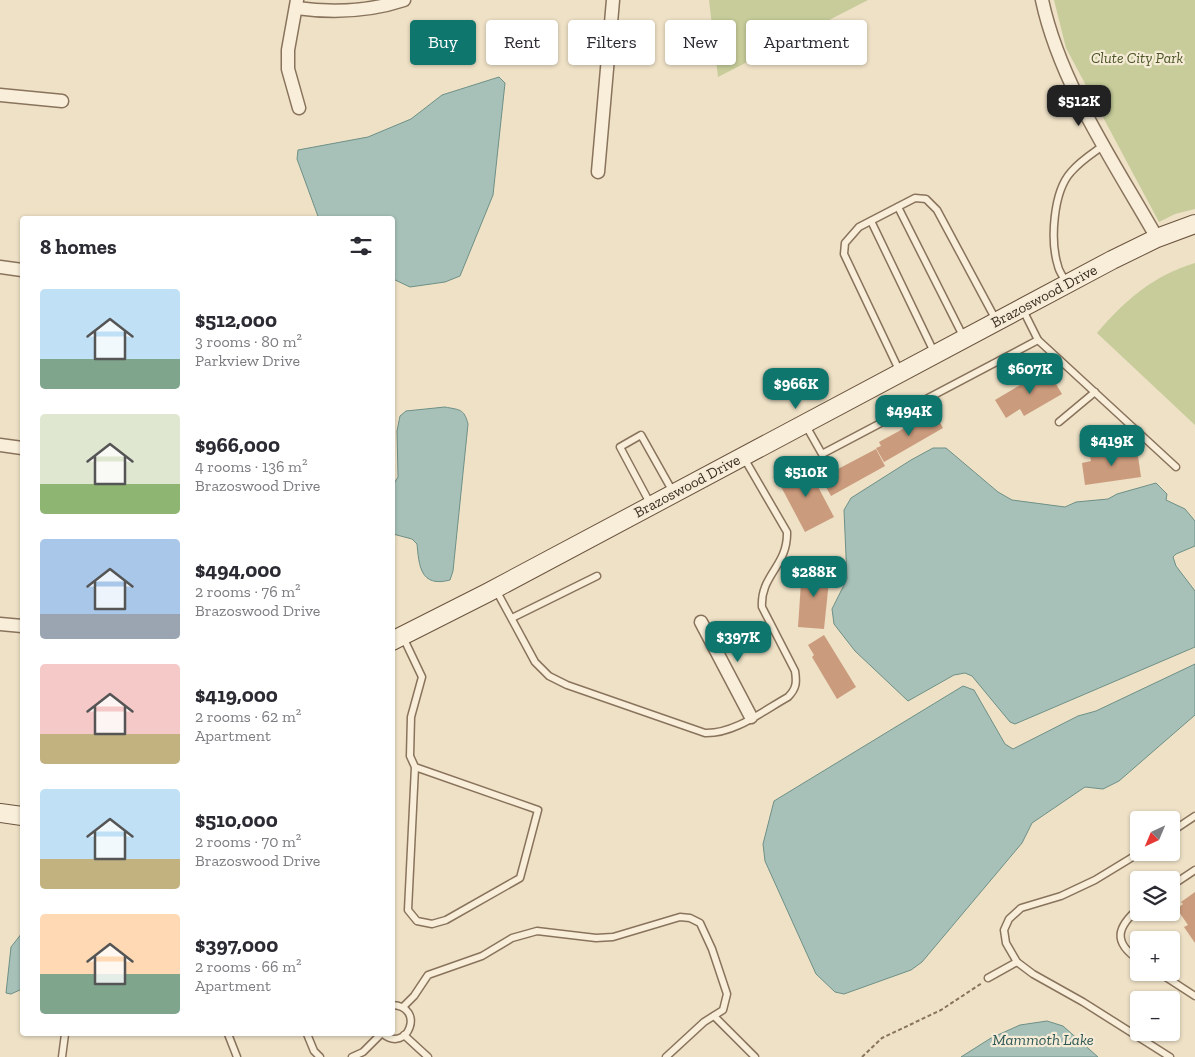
<!DOCTYPE html>
<html lang="en">
<head>
<meta charset="utf-8">
<style>
  body { margin:0; font-family:"Zilla Slab",serif; background:#f7f7f7; color:#2b2b33; height:100vh; display:flex; flex-direction:column; font-size:19px; white-space:nowrap }
  * { box-sizing:border-box; margin:0 }
  p { font-size:16px; color:#7c7c81 }
  .icon { flex:none; width:28px; height:28px; fill:none; stroke:currentColor; stroke-width:2; stroke-linecap:round; stroke-linejoin:round }
  .map { position:relative; flex:1; overflow:hidden }
  .side { position:absolute; left:20px; top:216px; width:375px; height:820px; display:flex; flex-direction:column; background:#fff; border-radius:5px; box-shadow:0 1px 4px #0004 }
  .side>* { flex:none }
  .top-card { position:absolute; left:410px; top:20px; width:475px; height:45px; display:flex; gap:10px }
  .needle { width:32px; rotate:224deg }
  .tools { position:absolute; left:1130px; top:811px; display:grid; gap:10px }
  .tools a { display:grid; place-items:center; width:50px; height:50px; border-radius:5px; background:#fff; box-shadow:0 1px 4px #0004; font-size:25px }
  .price { position:absolute; translate:-50% -42px; padding:0 11px; border-radius:10px; background:#0f766e; color:#fff; font-size:16px; line-height:32px; filter:drop-shadow(0 1px 2px #0008) }
  .price::after { content:''; position:absolute; left:50%; top:30px; width:15px; height:11px; margin-left:-8px; background:inherit; clip-path:polygon(0 0,100% 0,50% 100%) }
  .price.current { background:#222; color:#fff }
  ul { padding:0; list-style:none }
  li { display:flex; align-items:center; gap:15px; height:125px; padding:0 20px }
  li span { display:grid; place-items:center; flex:none; width:140px; height:100px; border-radius:5px; color:#555 }
  li>.icon { margin-inline-start:auto }
  span .icon { width:60px; height:60px; fill:#fffc; stroke-width:1 }
  li b { font-size:21px }
  h2 { display:flex; justify-content:space-between; align-items:center; height:60px; padding:0 20px; font-size:21px }
  .chip { padding:0 18px; border-radius:5px; background:#fff; box-shadow:0 1px 4px #0004; font-size:18px; line-height:45px }
  .chip.current { background:#0f766e; color:#fff }
  .map>svg:first-child { display:block }
  .green { fill:#c7cc9a }
  .water { fill:#a7c1b9; stroke:#6e9086 }
  .building { fill:#cb9b7d }
  .lines { fill:none; stroke-linecap:round; stroke-linejoin:round }
  .lane-casing { stroke:#89735c; stroke-width:9 }
  .street-casing { stroke:#89735c; stroke-width:15 }
  .secondary-casing { stroke:#6b543f; stroke-width:20 }
  .path { stroke:#89735c; stroke-width:2; stroke-dasharray:4 2.5; stroke-linecap:butt }
  .lane { stroke:#f8eed9; stroke-width:6 }
  .street { stroke:#f8eed9; stroke-width:12 }
  .secondary { stroke:#f8eed9; stroke-width:18 }
  .labels { text-anchor:middle; dominant-baseline:central; stroke-width:4.5; stroke-linejoin:round; paint-order:stroke }
  .park-label { font-size:15px; font-style:italic; fill:#4b5526; stroke:#f5ebd6 }
  .street-label { font-size:15px; fill:#392b1f; stroke:#f5ebd6 }
  .water-label { font-size:16px; font-style:italic; fill:#2f5955; stroke:#f5ebd6 }
</style>
</head>
<body>
<div class="map">
<svg width="1195" height="1057" viewBox="0 0 1195 1057">
  <rect width="100%" height="100%" fill="#eee1c6"/>
  <g class="green">
    <path d="M709 0H868L718 77Z"/>
    <path d="M1054 0H1195V209L1175 214 1159 222 1066 48Z"/>
    <path d="M1195 263V425L1097 333C1124 301 1154 275 1195 263Z"/>
  </g>
  <g class="water">
    <path d="M499 77 505 83 493 195 460 276 445 282 410 287 393 279 392 219H319L297 159 298 150 368 137 411 119 442 95Z"/>
    <path d="M445 407C459 410 464 408 468 424L453 571 450 580C420 588 419 565 417 544L412 539 393 534V517L394 515 393 485 398 477 397 431 400 416 406 411Z"/>
    <path d="M933 448H946L998 492 1012 500 1065 507 1076 502 1108 499 1117 494 1156 483 1167 494 1166 500 1185 509 1195 521V546L1176 554 1173 557 1176 566 1195 591V647L1015 724 1010 722 972 676 965 673 954 675 908 701 855 651 834 624 832 609 847 579 844 510 851 498 911 460Z"/>
    <path d="M1195 664V715L1119 781 1103 789 1085 787 1032 823 1022 843 922 962 911 970 844 994 835 992 816 974 765 861 763 844 774 801 963 686 974 690 1005 744 1013 749 1078 716 1096 711Z"/>
    <path d="M22 933V989L11 994 6 993 11 947Z"/>
    <path d="M1047 1021 1063 1026 1098 1057H961L991 1038 1020 1025Z"/>
  </g>
  <g class="building">
    <path d="M1047 369 1062 394 1024 416 1020 409 1006 418 995 400Z"/>
    <path d="M934 412 943 428 884 462 876 448 881 446 879 442Z"/>
    <path d="M876 449 885 466 831 496 821 478 828 473 826 469 835 464 838 469Z"/>
    <path d="M1137 449 1141 477 1085 485 1082 463 1091 461 1090 456Z"/>
    <path d="M806 464 834 517 805 532 777 479Z"/>
    <path d="M802 568 830 571 824 629 798 627Z"/>
    <path d="M824 635 856 687 837 699 812 657 814 655 808 645Z"/>
    <path d="M1195 892V943L1184 927 1188 925 1177 909 1183 904 1181 902Z"/>
  </g>
  <g class="lines">
    <defs>
      <g id="lane">
        <path d="M898 207 964 338"/>
        <path d="M871 221 934 352"/>
        <path d="M1066 283C1064 277 1059 272 1058 266 1050 241 1053 192 1071 172 1080 161 1093 153 1104 145"/>
        <path d="M1023 310 1038 340 1176 467"/>
        <path d="M900 372 844 254 845 243 859 227 915 198 926 199 937 210 996 320"/>
        <path d="M1059 422 1095 392"/>
        <path d="M805 424 822 454 1038 340"/>
        <path d="M651 505 620 447 641 435 673 492"/>
        <path d="M496 590 535 662 549 676 567 685 705 733C734 734 763 711 788 697 796 689 797 683 795 671L762 607C760 575 788 566 787 532L744 458"/>
        <path d="M512 618 597 576"/>
        <path d="M403 637 422 677 411 717 410 756 415 767 538 810 520 878 446 920 432 924 417 921 408 910 415 767"/>
        <path d="M1171 832 1195 816"/>
        <path d="M1171 886 1195 870"/>
        <path d="M1139 908C1117 927 1112 942 1139 960"/>
        <path d="M1017 962 1006 943 1004 930 1009 919 1021 908 1061 896 1095 880 1141 852"/>
        <path d="M1158 972 1195 996"/>
        <path d="M988 978 1017 962 1033 974 1083 1002 1170 1057"/>
        <path d="M403 1007 414 996 428 975 482 956 512 938 537 931 596 938 613 937 680 917 690 918 700 923 712 949 727 994 723 1010 704 1022 666 1057"/>
        <path d="M714 1016 755 1057"/>
        <path d="M228 1034 237 1057"/>
        <path d="M307 1034 314 1051 320 1057"/>
        <path d="M383 1034C408 1054 426 1006 392 1005"/>
        <path d="M404 1035 428 1057"/>
        <path d="M62 1057 65 1034"/>
        <path d="M352 1057 363 1052 381 1034"/>
      </g>
      <g id="street">
        <path d="M297 0 288 50V69L299 108"/>
        <path d="M1042 0C1060 84 1115 164 1157 238"/>
        <path d="M296 8C333 13 368 12 404 0"/>
        <path d="M0 95 62 101"/>
        <path d="M598 172 613 0"/>
        <path d="M0 267 22 270"/>
        <path d="M0 445 22 448"/>
        <path d="M701 622 751 717"/>
        <path d="M0 624 22 626"/>
      </g>
      <g id="secondary">
        <path d="M392 641 487 593 1112 260 1157 238 1195 224"/>
        <path d="M0 813 22 816"/>
      </g>
    </defs>
    <use href="#lane" class="lane-casing"/>
    <use href="#street" class="street-casing"/>
    <use href="#secondary" class="secondary-casing"/>
    <path class="path" d="M862 1057 882 1038 941 1010 982 983"/>
    <use href="#lane" class="lane"/>
    <use href="#street" class="street"/>
    <use href="#secondary" class="secondary"/>
  </g>
  <g class="labels">
    <g class="park-label">
      <text x="1137" y="58">Clute City Park</text>
    </g>
    <g class="street-label">
      <text transform="translate(1044 296) rotate(-28)">Brazoswood Drive</text>
      <text transform="translate(687 486) rotate(-28)">Brazoswood Drive</text>
    </g>
    <g class="water-label">
      <text x="1043" y="1039">Mammoth Lake</text>
    </g>
  </g>
</svg>
<div class="tools">
<a><svg class="needle" viewBox="-14 -14 28 28"><path d="M0-13l5 13h-10z" fill="#e53935"/><path d="M0 13l5-13h-10z" fill="#7c7c81"/></svg></a>
<a><svg class="icon" aria-label="layers" viewBox="0 0 24 24"><path d="M12 4l9 5-9 5-9-5zM3 14l9 5 9-5"/></svg></a>
<a>+</a>
<a>−</a>
</div>
<b class="price current" style="left:1079px;top:127px">$512K</b>
<b class="price" style="left:1030px;top:395px">$607K</b>
<b class="price" style="left:796px;top:410px">$966K</b>
<b class="price" style="left:909px;top:437px">$494K</b>
<b class="price" style="left:1112px;top:467px">$419K</b>
<b class="price" style="left:806px;top:498px">$510K</b>
<b class="price" style="left:814px;top:598px">$288K</b>
<b class="price" style="left:738px;top:663px">$397K</b>
<div class="top-card">
<a class="chip current">Buy</a>
<a class="chip">Rent</a>
<a class="chip">Filters</a>
<a class="chip">New</a>
<a class="chip">Apartment</a>
</div>
<section class="side">
<h2>8 homes<svg class="icon" aria-label="filters" viewBox="0 0 24 24"><path d="M4 7h16M4 17h16"/><circle cx="9" cy="7" r="2"/><circle cx="15" cy="17" r="2"/></svg></h2>
<ul>
<li><span style="background:linear-gradient(#bfe0f5 70%,#7fa58c 0)"><svg class="icon" aria-label="home" viewBox="0 0 24 24"><path d="M3 11l9-7 9 7M6 9v11h12V9"/></svg></span><div><b>$512,000</b><p>3 rooms · 80 m²</p><p>Parkview Drive</p></div></li>
<li><span style="background:linear-gradient(#dfe7d0 70%,#8fb573 0)"><svg class="icon" aria-label="home" viewBox="0 0 24 24"><path d="M3 11l9-7 9 7M6 9v11h12V9"/></svg></span><div><b>$966,000</b><p>4 rooms · 136 m²</p><p>Brazoswood Drive</p></div></li>
<li><span style="background:linear-gradient(#a9c7e8 75%,#9aa5b1 0)"><svg class="icon" aria-label="home" viewBox="0 0 24 24"><path d="M3 11l9-7 9 7M6 9v11h12V9"/></svg></span><div><b>$494,000</b><p>2 rooms · 76 m²</p><p>Brazoswood Drive</p></div></li>
<li><span style="background:linear-gradient(#f6c9c9 70%,#c2b280 0)"><svg class="icon" aria-label="home" viewBox="0 0 24 24"><path d="M3 11l9-7 9 7M6 9v11h12V9"/></svg></span><div><b>$419,000</b><p>2 rooms · 62 m²</p><p>Apartment</p></div></li>
<li><span style="background:linear-gradient(#bfe0f5 70%,#c2b280 0)"><svg class="icon" aria-label="home" viewBox="0 0 24 24"><path d="M3 11l9-7 9 7M6 9v11h12V9"/></svg></span><div><b>$510,000</b><p>2 rooms · 70 m²</p><p>Brazoswood Drive</p></div></li>
<li><span style="background:linear-gradient(#ffd9b3 60%,#7fa58c 0)"><svg class="icon" aria-label="home" viewBox="0 0 24 24"><path d="M3 11l9-7 9 7M6 9v11h12V9"/></svg></span><div><b>$397,000</b><p>2 rooms · 66 m²</p><p>Apartment</p></div></li>
</ul>
</section>
</div>
</body>
</html>
